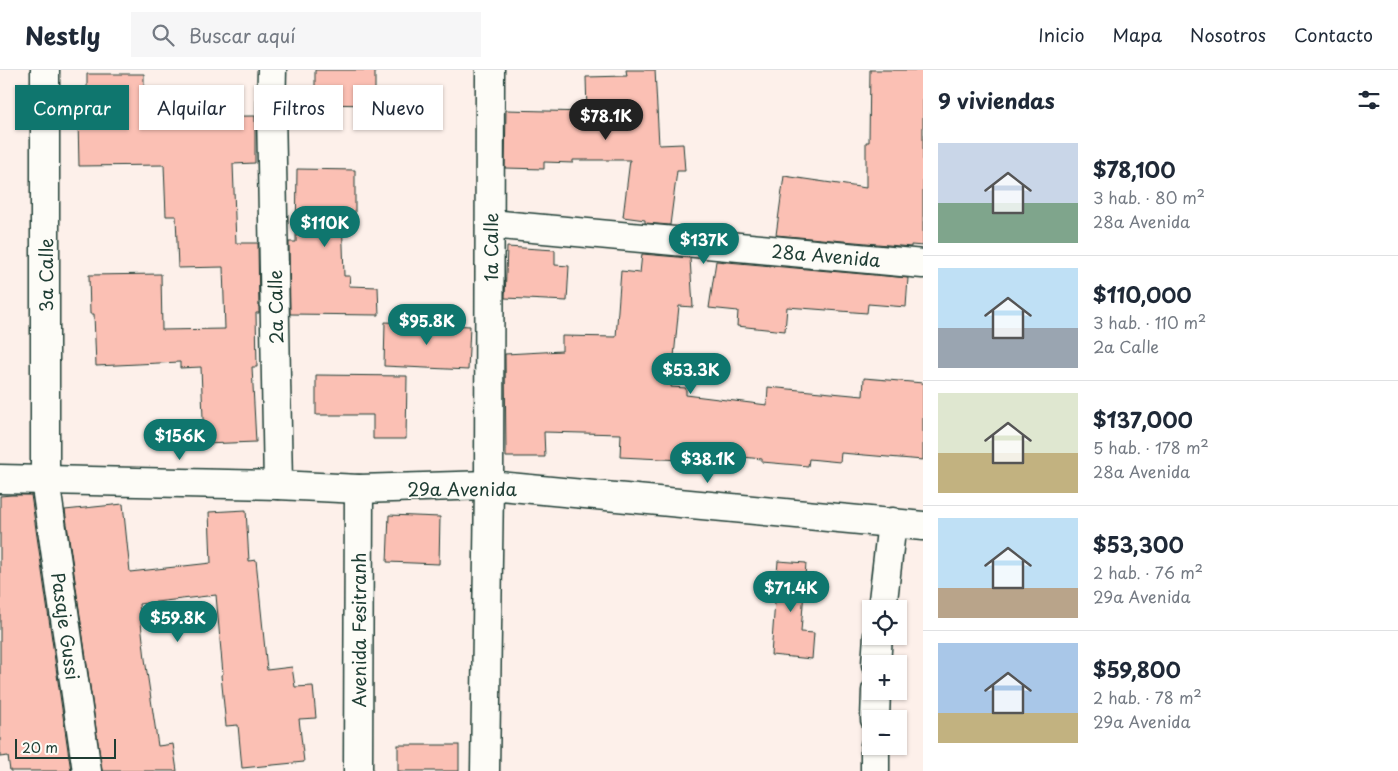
<!DOCTYPE html>
<html lang="es">
<head>
<meta charset="utf-8">
<style>
  body { margin:0; font-family:"Playpen Sans",sans-serif; background:#f6f6f7; color:#1f2937; height:100vh; display:flex; flex-direction:column; font-size:19px; white-space:nowrap }
  * { box-sizing:border-box; margin:0 }
  p { font-size:16px; color:#747a83 }
  .icon { flex:none; width:28px; height:28px; fill:none; stroke:currentColor; stroke-width:2; stroke-linecap:round; stroke-linejoin:round }
  .map { position:relative; flex:1; overflow:hidden }
  .sheet { display:flex; flex-direction:column; background:#fff; width:475px }
  .sheet>* { flex:none }
  .guide { position:absolute; left:15px; top:15px; width:475px; height:45px; display:flex; gap:10px }
  .tools { position:absolute; left:862px; top:530px; display:grid; gap:10px }
  .tools a { display:grid; place-items:center; width:45px; height:45px; border-radius:0px; background:#fff; box-shadow:0 1px 4px #0004; font-size:25px }
  .scale { position:absolute; left:15px; bottom:12px; width:101px; box-sizing:border-box; padding-left:5px; border:2px solid #1f3d34; border-top:0; font-size:14px; line-height:18px; white-space:nowrap; color:#1f3d34; -webkit-text-stroke:4px #fdfcf7; paint-order:stroke }
  .price { position:absolute; translate:-50% -42px; padding:0 11px; border-radius:18px; background:#0f766e; color:#fff; font-size:16px; line-height:32px; filter:drop-shadow(0 1px 2px #0008) }
  .price::after { content:''; position:absolute; left:50%; top:30px; width:15px; height:11px; margin-left:-8px; background:inherit; clip-path:polygon(0 0,100% 0,50% 100%) }
  .price.active { background:#222; color:#fff }
  ul { padding:0; list-style:none }
  li { display:flex; align-items:center; gap:15px; height:125px; padding:0 15px }
  li+li { border-top:1px solid #e0e1e3 }
  li span { display:grid; place-items:center; flex:none; width:140px; height:100px; border-radius:0px; color:#555 }
  li>.icon { margin-inline-start:auto }
  span .icon { width:60px; height:60px; fill:#fffc; stroke-width:1 }
  li b { font-size:21px }
  h2 { display:flex; justify-content:space-between; align-items:center; height:60px; padding:0 15px; font-size:21px }
  .tag { padding:0 18px; border-radius:0px; background:#fff; box-shadow:0 1px 4px #0004; font-size:18px; line-height:45px }
  .tag.active { background:#0f766e; color:#fff }
  header { display:flex; align-items:center; gap:30px; box-sizing:border-box; height:70px; padding:0 25px; background:#fff; border-bottom:1px solid #e0e1e3 }
  header strong { font-size:24px }
  nav { display:flex; gap:28px; margin-inline-start:auto; font-size:18px }
  .search { width:350px; height:45px; background:#f6f6f7; display:flex; align-items:center; gap:12px; box-sizing:border-box; padding:0 18px; border-radius:0px; color:#747a83; font-size:19px }
  main { display:flex; flex:1; min-height:0 }
  .map>svg:first-child { display:block }
  .building { fill:#fbc0b4; stroke:#1f3d34 }
  .lines { fill:none; stroke-linecap:round; stroke-linejoin:round }
  .minor-casing { stroke:#1f3d34; stroke-width:31 }
  .minor { stroke:#fdfcf7; stroke-width:28 }
  .labels { text-anchor:middle; dominant-baseline:central; stroke-width:4; stroke-linejoin:round; paint-order:stroke }
  .street-label { font-size:18px; fill:#1f3d34; stroke:#fdfcf7 }
</style>
</head>
<body>
<header>
<strong>Nestly</strong>
<div class="search"><svg class="icon" aria-label="search" viewBox="0 0 24 24"><circle cx="10" cy="10" r="6"/><path d="M15 15l6 6"/></svg>Buscar aquí</div>
<nav><a>Inicio</a><a>Mapa</a><a>Nosotros</a><a>Contacto</a></nav>
</header>
<main>
<div class="map">
<svg width="923" height="701" viewBox="0 0 923 701">
  <rect width="100%" height="100%" fill="#fdf0ea"/>
  <filter id="ink" filterUnits="userSpaceOnUse"><feTurbulence type="fractalNoise" baseFrequency=".02" numOctaves="2"/><feDisplacementMap in="SourceGraphic" scale="10" xChannelSelector="R" yChannelSelector="G"/><feConvolveMatrix kernelMatrix="1 2 1 2 8 2 1 2 1" color-interpolation-filters="sRGB"/></filter>
  <g filter="url(#ink)">
    <g class="building">
      <path d="M315 0H375V35L315 34Z"/>
      <path d="M626 0H655L659 75 683 74 685 101H677L670 155 645 153V150L623 147 630 90H573V93L544 92V99L505 98 506 40 587 42 586 7 627 6Z"/>
      <path d="M870 0H923V176L911 175V177L776 165 784 106 866 118V72H869Z"/>
      <path d="M87 4H144V47L255 46V93L233 94 236 173H258L259 243H256L257 297H252L256 372 204 374 201 297 180 298V292L96 296 94 244H90L89 205 161 204 162 260 225 259 223 197 178 198 176 146H166L164 95 79 96 78 50 87 49Z"/>
      <path d="M297 99 355 100V144H342L344 206H350L349 216 378 217 379 245 290 244 289 172H296Z"/>
      <path d="M507 177 555 180V195L569 196 567 231 505 228Z"/>
      <path d="M642 184 690 188 693 237 679 236 671 317 686 318V325L767 335 768 317 863 326 864 308 923 313V390L841 383 840 392 809 389 808 396 762 392V389L684 381 683 390 620 387 621 364 544 362 545 387H506L505 284 562 281V266L616 267 621 201 640 203Z"/>
      <path d="M716 191 908 208 906 237 868 234 867 243 787 237 785 261 737 256 738 241 709 238Z"/>
      <path d="M385 252 470 256 468 300 384 296Z"/>
      <path d="M316 305 407 306 406 369H373V345H316Z"/>
      <path d="M12 425H31L71 701H10L8 686 0 687V426Z"/>
      <path d="M123 434 130 502 211 493 209 442 246 440 249 491 256 490 267 600 292 597 295 617 313 616 316 648 299 649 304 692 242 698 238 655 226 656 221 605 223 604 216 525 139 534 145 589 158 676 173 674 177 701H102L65 440Z"/>
      <path d="M389 445 440 447 439 494 387 492Z"/>
      <path d="M778 491 806 493 801 562 814 563 812 589 771 585Z"/>
      <rect x="398" y="675" width="61" height="26"/>
    </g>
    <g class="lines">
      <defs>
        <g id="minor">
          <path d="M45 0V410L87 701"/>
          <path d="M272 0 271 39 278 415"/>
          <path d="M490 154 923 194"/>
          <path d="M0 409 278 415 359 419 489 415 923 456"/>
          <path d="M882 539 892 452"/>
          <path d="M876 594 878 566"/>
          <path d="M875 649 876 621"/>
          <path d="M358 701 359 419"/>
          <path d="M485 701 489 415 490 0"/>
          <path d="M875 701V676"/>
        </g>
      </defs>
      <use href="#minor" class="minor-casing"/>
      <use href="#minor" class="minor"/>
    </g>
  </g>
  <g class="labels">
    <g class="street-label">
      <text transform="translate(490 177) rotate(-90)">1a Calle</text>
      <text transform="translate(826 185) rotate(5)">28a Avenida</text>
      <text transform="translate(45 205) rotate(-90)">3a Calle</text>
      <text transform="translate(275 237) rotate(-91)">2a Calle</text>
      <text x="462" y="418">29a Avenida</text>
      <text transform="translate(66 556) rotate(82)">Pasaje Gussi</text>
      <text transform="translate(358 560) rotate(-90)">Avenida Fesitranh</text>
    </g>
  </g>
</svg>
<div class="tools">
<a><svg class="icon" aria-label="locate" viewBox="0 0 24 24"><circle cx="12" cy="12" r="6"/><path d="M12 2v4M12 18v4M2 12h4M18 12h4"/></svg></a>
<a>+</a>
<a>−</a>
</div>
<div class="scale">20 m</div>
<b class="price active" style="left:606px;top:71px">$78.1K</b>
<b class="price" style="left:325px;top:178px">$110K</b>
<b class="price" style="left:704px;top:195px">$137K</b>
<b class="price" style="left:427px;top:276px">$95.8K</b>
<b class="price" style="left:691px;top:325px">$53.3K</b>
<b class="price" style="left:180px;top:391px">$156K</b>
<b class="price" style="left:708px;top:414px">$38.1K</b>
<b class="price" style="left:791px;top:543px">$71.4K</b>
<b class="price" style="left:178px;top:573px">$59.8K</b>
<div class="guide">
<a class="tag active">Comprar</a>
<a class="tag">Alquilar</a>
<a class="tag">Filtros</a>
<a class="tag">Nuevo</a>
</div>
</div>
<section class="sheet">
<h2>9 viviendas<svg class="icon" aria-label="filters" viewBox="0 0 24 24"><path d="M4 7h16M4 17h16"/><circle cx="9" cy="7" r="2"/><circle cx="15" cy="17" r="2"/></svg></h2>
<ul>
<li><span style="background:linear-gradient(#c9d6e8 60%,#7fa58c 0)"><svg class="icon" aria-label="home" viewBox="0 0 24 24"><path d="M3 11l9-7 9 7M6 9v11h12V9"/></svg></span><div><b>$78,100</b><p>3 hab. · 80 m²</p><p>28a Avenida</p></div></li>
<li><span style="background:linear-gradient(#bfe0f5 60%,#9aa5b1 0)"><svg class="icon" aria-label="home" viewBox="0 0 24 24"><path d="M3 11l9-7 9 7M6 9v11h12V9"/></svg></span><div><b>$110,000</b><p>3 hab. · 110 m²</p><p>2a Calle</p></div></li>
<li><span style="background:linear-gradient(#dfe7d0 60%,#c2b280 0)"><svg class="icon" aria-label="home" viewBox="0 0 24 24"><path d="M3 11l9-7 9 7M6 9v11h12V9"/></svg></span><div><b>$137,000</b><p>5 hab. · 178 m²</p><p>28a Avenida</p></div></li>
<li><span style="background:linear-gradient(#bfe0f5 70%,#b9a48a 0)"><svg class="icon" aria-label="home" viewBox="0 0 24 24"><path d="M3 11l9-7 9 7M6 9v11h12V9"/></svg></span><div><b>$53,300</b><p>2 hab. · 76 m²</p><p>29a Avenida</p></div></li>
<li><span style="background:linear-gradient(#a9c7e8 70%,#c2b280 0)"><svg class="icon" aria-label="home" viewBox="0 0 24 24"><path d="M3 11l9-7 9 7M6 9v11h12V9"/></svg></span><div><b>$59,800</b><p>2 hab. · 78 m²</p><p>29a Avenida</p></div></li>
</ul>
</section>
</main>
</body>
</html>
